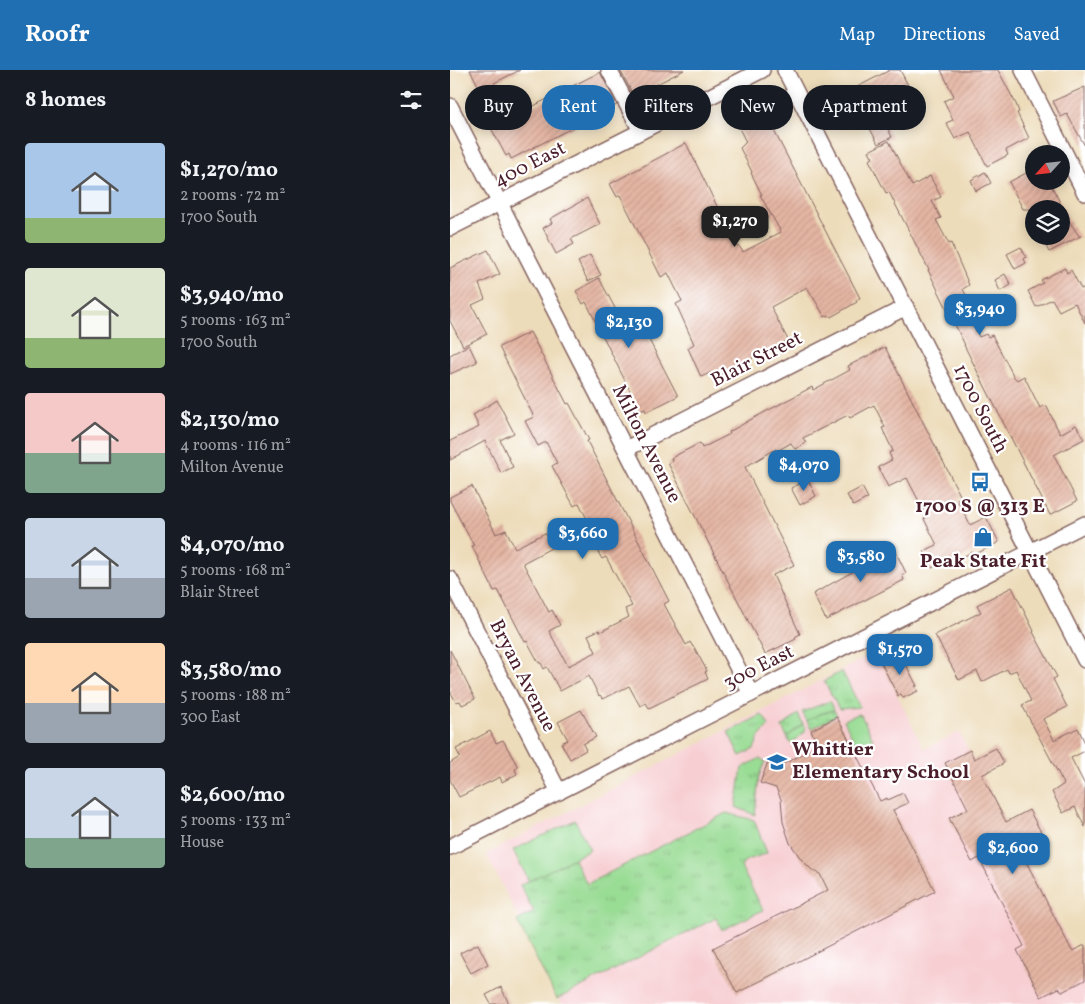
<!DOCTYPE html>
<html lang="en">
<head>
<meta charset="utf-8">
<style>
  body { margin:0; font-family:Vollkorn,serif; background:#20242c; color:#f1f3f6; height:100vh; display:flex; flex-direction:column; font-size:19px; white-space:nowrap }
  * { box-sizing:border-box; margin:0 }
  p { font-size:16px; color:#9ea1a6 }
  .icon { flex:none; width:28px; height:28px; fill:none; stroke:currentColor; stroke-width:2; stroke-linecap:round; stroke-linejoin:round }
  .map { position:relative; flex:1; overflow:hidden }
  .details { display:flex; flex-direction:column; background:#171b24; width:450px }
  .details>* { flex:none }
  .top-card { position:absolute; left:15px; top:15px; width:475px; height:45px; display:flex; gap:10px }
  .needle { width:32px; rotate:243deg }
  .controls { position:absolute; left:575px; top:75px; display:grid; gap:10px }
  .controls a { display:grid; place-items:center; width:45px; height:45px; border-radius:50%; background:#171b24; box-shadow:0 2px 12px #0003; font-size:25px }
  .price { position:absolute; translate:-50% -42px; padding:0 11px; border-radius:10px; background:#1f6fb2; color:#fff; font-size:16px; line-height:32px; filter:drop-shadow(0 1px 2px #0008) }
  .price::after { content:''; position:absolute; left:50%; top:30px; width:15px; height:11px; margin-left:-8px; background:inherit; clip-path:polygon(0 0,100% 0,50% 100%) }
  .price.selected { background:#222; color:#fff }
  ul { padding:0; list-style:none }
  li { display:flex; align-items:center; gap:15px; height:125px; padding:0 25px }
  li span { display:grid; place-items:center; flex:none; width:140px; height:100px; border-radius:5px; color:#555 }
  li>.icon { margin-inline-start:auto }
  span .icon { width:60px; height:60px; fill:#fffc; stroke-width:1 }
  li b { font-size:21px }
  h2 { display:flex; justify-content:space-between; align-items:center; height:60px; padding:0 25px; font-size:21px }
  .tag { padding:0 18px; border-radius:22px; background:#171b24; box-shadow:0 2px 12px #0003; font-size:18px; line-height:45px }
  .tag.selected { background:#1f6fb2; color:#fff }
  header { display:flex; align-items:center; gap:30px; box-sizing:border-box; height:70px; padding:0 25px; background:#1f6fb2; color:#fff }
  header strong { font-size:24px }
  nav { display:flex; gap:28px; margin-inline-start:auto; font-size:18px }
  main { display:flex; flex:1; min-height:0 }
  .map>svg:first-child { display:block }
  .built { fill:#f7cfd3 }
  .grass { fill:url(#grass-tufts); stroke:#727e60 }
  .park { fill:#99dc94; stroke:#727e60 }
  .garden { fill:url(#garden-dots); stroke:#727e60 }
  .building { fill:url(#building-hatch) }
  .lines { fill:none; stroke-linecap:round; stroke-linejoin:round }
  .minor-casing { stroke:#83615d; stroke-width:18 }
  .minor { stroke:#fff; stroke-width:15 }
  .labels { text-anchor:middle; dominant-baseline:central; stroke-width:4.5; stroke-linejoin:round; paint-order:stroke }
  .street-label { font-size:20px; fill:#4a1f2b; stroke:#fff }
  .poi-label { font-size:20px; font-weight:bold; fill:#4a1f2b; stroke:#fff }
</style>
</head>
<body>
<header>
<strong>Roofr</strong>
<nav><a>Map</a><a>Directions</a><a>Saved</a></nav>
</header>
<main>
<section class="details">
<h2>8 homes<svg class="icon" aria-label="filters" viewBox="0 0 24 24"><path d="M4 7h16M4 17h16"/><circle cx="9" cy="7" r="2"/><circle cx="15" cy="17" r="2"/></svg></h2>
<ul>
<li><span style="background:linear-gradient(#a9c7e8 75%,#8fb573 0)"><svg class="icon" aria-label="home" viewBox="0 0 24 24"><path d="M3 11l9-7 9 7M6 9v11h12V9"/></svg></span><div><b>$1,270/mo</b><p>2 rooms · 72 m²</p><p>1700 South</p></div></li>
<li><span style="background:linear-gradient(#dfe7d0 70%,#8fb573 0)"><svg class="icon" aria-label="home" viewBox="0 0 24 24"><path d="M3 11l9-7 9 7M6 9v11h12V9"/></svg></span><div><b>$3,940/mo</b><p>5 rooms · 163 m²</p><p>1700 South</p></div></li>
<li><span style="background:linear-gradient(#f6c9c9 60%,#7fa58c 0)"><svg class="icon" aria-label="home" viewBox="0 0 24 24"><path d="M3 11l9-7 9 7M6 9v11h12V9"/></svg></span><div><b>$2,130/mo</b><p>4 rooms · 116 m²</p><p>Milton Avenue</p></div></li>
<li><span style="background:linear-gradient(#c9d6e8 60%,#9aa5b1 0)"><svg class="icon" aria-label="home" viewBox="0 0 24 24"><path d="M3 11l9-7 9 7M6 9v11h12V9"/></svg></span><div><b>$4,070/mo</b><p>5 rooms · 168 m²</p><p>Blair Street</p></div></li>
<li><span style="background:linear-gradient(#ffd9b3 60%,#9aa5b1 0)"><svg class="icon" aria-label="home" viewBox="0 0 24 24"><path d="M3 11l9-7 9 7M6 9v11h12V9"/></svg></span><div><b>$3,580/mo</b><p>5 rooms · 188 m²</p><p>300 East</p></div></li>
<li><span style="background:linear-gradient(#c9d6e8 70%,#7fa58c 0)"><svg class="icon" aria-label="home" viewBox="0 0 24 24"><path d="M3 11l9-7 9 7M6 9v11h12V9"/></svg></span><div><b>$2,600/mo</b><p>5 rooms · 133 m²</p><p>House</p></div></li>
</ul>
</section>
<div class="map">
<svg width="635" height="934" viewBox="0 0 635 934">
  <defs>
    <pattern id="grass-tufts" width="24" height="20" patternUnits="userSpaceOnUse" patternTransform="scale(1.25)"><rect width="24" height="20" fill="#99dc94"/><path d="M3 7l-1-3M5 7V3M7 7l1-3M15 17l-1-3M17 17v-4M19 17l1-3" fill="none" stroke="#85bc80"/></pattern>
    <pattern id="garden-dots" width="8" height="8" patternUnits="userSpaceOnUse" patternTransform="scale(1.25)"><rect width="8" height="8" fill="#99dc94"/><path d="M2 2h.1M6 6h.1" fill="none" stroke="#85bc80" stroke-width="1.8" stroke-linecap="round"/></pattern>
    <pattern id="building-hatch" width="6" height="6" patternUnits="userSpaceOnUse" patternTransform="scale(1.25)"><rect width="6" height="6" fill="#e4b5a3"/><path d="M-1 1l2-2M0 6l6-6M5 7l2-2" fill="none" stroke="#c59b8c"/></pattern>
  </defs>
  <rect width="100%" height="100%" fill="#fff"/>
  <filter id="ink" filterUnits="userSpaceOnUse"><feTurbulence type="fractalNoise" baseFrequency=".02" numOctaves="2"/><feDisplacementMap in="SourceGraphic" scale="10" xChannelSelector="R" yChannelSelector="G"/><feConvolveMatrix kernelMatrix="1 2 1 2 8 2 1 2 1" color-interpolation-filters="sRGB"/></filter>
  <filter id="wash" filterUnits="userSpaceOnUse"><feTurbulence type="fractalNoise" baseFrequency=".0096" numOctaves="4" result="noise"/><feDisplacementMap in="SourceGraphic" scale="20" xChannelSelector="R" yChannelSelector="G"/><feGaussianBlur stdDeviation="1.12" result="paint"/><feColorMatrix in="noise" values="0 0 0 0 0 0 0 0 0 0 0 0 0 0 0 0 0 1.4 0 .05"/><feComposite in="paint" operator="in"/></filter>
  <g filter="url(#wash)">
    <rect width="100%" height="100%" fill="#eddcba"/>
    <path class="built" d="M426 582 474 679 509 662 635 903V934H112L36 784Z"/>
    <g class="grass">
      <path d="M392 601 410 637 389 639 374 611Z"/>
      <path d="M380 631 384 640 367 645 357 651 352 642Z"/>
      <path d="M348 644 353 654 337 667 332 657Z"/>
      <path d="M312 645 314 647 319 656 309 667 304 679 290 686 278 662Z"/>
      <path d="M310 688 315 692 309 706 305 745 286 737 292 698Z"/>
      <path d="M276 743 304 750 317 783 295 791 291 797 313 840 272 860 266 848 107 929 67 851 84 842 70 815 123 788 137 814Z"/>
    </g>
    <g class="park">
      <path d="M408 644 411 645 423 669 407 677 394 650Z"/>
      <path d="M125 750 140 780 79 811 63 780Z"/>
    </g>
    <g class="garden">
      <path d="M384 640 387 645 361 659 357 651 367 645Z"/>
      <path d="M353 654 356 661 341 674 337 667Z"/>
    </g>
    <g id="blocks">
      <g class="building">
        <path d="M20 0H70L44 13 60 48 150 2 167 35 61 89 59 84 56 86 41 58 44 57 42 54 47 51Z"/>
        <path d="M170 0H234L184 26Z"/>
        <path d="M440 0H450L460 19 426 36 442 67 428 74 412 43 398 50 386 28Z"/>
        <path d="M491 0H548L566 34 569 42 567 43 568 45 579 68 556 80 558 85 537 96 520 62 505 69 496 53 503 50 494 31 504 26Z"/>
        <path d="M635 17V76L617 44 611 47 603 31Z"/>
        <path d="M320 26 331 47 320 53 410 228 406 230 407 232 381 247 379 245 375 247 357 217 321 237 338 270 307 287V286L263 308 260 303 251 307 238 278 244 274 226 234 232 231 218 203 211 207 170 125 167 127 160 114 236 73 287 177 289 176 293 182 331 162 310 125H312L301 103 302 102 290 78 296 72 283 46Z"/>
        <path d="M439 71 462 116 480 106 491 127 482 131 491 148 486 150 499 174 501 173 519 215 513 219 523 239 517 242 529 267 536 264 538 267 542 265 564 307 567 310 574 306 590 338 596 335 610 364 626 355 634 369 604 385 627 431 600 445 514 275H515L478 200H479L439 122 436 123 419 90 423 88 419 81Z"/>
        <path d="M584 99V111H599L621 154 629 166H631L599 182 591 166H611V139H573L559 112Z"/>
        <path d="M535 102 541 113 526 121 521 110Z"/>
        <path d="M137 128 150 154 121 169 124 174 106 184 93 158 102 153 100 149Z"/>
        <path d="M571 177 576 187 574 189 576 193 565 199 557 184Z"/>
        <path d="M38 180 50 204 29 214 35 229 22 235 37 264 13 276 0 251V198Z"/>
        <path d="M140 185 151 205 138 211 128 192Z"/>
        <path d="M615 198 617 203 621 200 631 219 635 217V253L625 233 609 241 602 229 586 237 578 221 593 213 591 210Z"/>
        <path d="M555 204 561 215 550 221 545 210Z"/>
        <path d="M149 208 167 242 182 237 228 326 196 342 195 339 190 341 136 232 133 234 126 221Z"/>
        <path d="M80 262 117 334 119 333 139 370 137 371 219 531 214 534 236 575 240 572 243 577H244L257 601 255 602 258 609 199 638 196 633 190 636 179 616 153 629 150 625 149 626 139 606 110 621 97 597 94 599 91 593H89L77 571 75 572 48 520 44 521 22 476H24L0 431V427L22 416 46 464 56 460 65 478 95 463 103 477 73 493 99 542 102 540 110 555 99 561 118 596 146 582 138 565 149 560 150 562 179 547 175 539 182 536 156 487 152 489 139 466 144 463 129 433 124 436 119 427 102 396 107 393 96 372 88 376 75 351 84 347 49 277Z"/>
        <path d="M19 275 27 292 0 304V285Z"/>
        <path d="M435 277 511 427 507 429 520 455 536 447 549 472 524 485 522 482 495 496 493 492 482 498 474 481 487 475 474 449 477 447 457 408 438 417 428 397 442 390 439 383 443 381 432 358 435 357 424 335 400 348 398 345 353 368 356 373 345 379 341 373 327 381 326 379 295 397 344 495 323 505 350 564 345 567 346 569 315 584 218 393 222 391 221 388 250 373 252 378 280 364 279 362 300 350 362 317 363 320 400 300 398 296Z"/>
        <path d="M47 330 64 363 50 370 63 397 51 403 35 371 0 390V371L29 357 23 345Z"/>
        <path d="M358 410 366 426 350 435 341 418Z"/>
        <path d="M412 417 418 428 403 436 397 425Z"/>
        <path d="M443 476 456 503 452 505 454 510 376 550 363 524 404 501 402 497Z"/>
        <path d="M562 517 584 561 583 562 607 607 603 609 617 637 593 649 604 670 628 658 635 673V681L621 688 635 715V757L625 737 613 743 602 722 614 714 572 635 581 631 566 600 559 603 557 599 532 612 527 601 509 610 485 565 531 542 527 535Z"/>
        <path d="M0 580 25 629 12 635 10 631 6 632 0 621Z"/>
        <path d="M450 583 467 616H465L468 621 453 628 451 624 448 626 431 593Z"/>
        <path d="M131 640 146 667 133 674 136 680 120 689 111 673 118 670 108 652Z"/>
        <path d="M387 647 430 731 437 728 438 730 453 723 458 733 443 740 485 821 287 923 263 878 378 820 370 804 362 800 351 789 340 773 333 752 331 729 326 718 310 713 319 689 324 699 368 676 361 660Z"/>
        <path d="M40 661 46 673 53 670 68 697 65 699 67 704 52 712 50 707 9 727 0 710V693L10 687 6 679Z"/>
        <path d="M546 678 554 693 532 705 556 752 579 740 591 762 567 774 622 881 635 875V910L612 922 609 918 591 927 567 880 574 876 529 788 522 792 499 748 518 739 495 693 520 680 524 689Z"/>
        <path d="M28 874 38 894 21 903 10 883Z"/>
        <path d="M51 917 59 934H41L36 925Z"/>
      </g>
    </g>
  </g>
  <g filter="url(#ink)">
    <use href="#blocks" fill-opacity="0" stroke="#83615d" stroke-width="1"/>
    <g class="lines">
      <defs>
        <g id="minor">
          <path d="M159 0 191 61"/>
          <path d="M335 0 635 590"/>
          <path d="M573 0 635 123"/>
          <path d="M0 36 301 624"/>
          <path d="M0 158 312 0"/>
          <path d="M176 379 456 237"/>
          <path d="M0 509 109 722"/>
          <path d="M0 777 635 454"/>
        </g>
      </defs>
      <use href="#minor" class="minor-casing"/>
      <use href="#minor" class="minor"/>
    </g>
  </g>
  <defs>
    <symbol id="bus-bare" viewBox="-9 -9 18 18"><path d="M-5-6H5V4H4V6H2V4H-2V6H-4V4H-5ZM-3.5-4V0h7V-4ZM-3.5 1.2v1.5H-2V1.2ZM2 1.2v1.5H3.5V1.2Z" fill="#1f6fb2" stroke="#fff" stroke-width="2.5" paint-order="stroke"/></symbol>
    <symbol id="shop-bare" viewBox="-9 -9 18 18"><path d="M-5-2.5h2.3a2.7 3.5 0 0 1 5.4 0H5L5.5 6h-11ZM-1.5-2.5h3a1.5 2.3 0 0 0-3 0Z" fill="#1f6fb2" stroke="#fff" stroke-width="2.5" paint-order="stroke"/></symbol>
    <symbol id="school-bare" viewBox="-9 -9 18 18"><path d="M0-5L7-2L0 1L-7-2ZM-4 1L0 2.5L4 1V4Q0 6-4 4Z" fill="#1f6fb2" stroke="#fff" stroke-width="2.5" paint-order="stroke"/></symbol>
  </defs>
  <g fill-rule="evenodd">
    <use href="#bus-bare" x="516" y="398" width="28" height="28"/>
    <use href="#shop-bare" x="519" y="453" width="28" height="28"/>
    <use href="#school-bare" x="313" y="678" width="28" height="28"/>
  </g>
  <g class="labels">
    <g class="street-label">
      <text transform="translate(80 95) rotate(-27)">400 East</text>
      <text transform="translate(307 290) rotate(-27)">Blair Street</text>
      <text transform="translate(530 339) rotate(63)">1700 South</text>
      <text transform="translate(196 374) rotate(63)">Milton Avenue</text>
      <text transform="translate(309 598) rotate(-27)">300 East</text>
      <text transform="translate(72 606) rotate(63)">Bryan Avenue</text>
    </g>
    <g class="poi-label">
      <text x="530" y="437">1700 S @ 313 E</text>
      <text x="533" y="492">Peak State Fit</text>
      <text x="342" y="680" text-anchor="start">Whittier<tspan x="342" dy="23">Elementary School</tspan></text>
    </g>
  </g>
</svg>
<div class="controls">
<a><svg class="needle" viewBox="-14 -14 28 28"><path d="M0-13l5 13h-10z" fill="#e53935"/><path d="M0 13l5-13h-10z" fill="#9ea1a6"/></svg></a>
<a><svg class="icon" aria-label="layers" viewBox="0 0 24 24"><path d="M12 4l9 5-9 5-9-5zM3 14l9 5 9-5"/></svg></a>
</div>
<b class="price selected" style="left:285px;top:178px">$1,270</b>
<b class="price" style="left:530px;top:266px">$3,940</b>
<b class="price" style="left:179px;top:279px">$2,130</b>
<b class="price" style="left:354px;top:422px">$4,070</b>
<b class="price" style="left:133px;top:490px">$3,660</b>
<b class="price" style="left:411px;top:513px">$3,580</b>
<b class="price" style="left:450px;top:606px">$1,570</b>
<b class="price" style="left:563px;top:805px">$2,600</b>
<div class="top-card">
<a class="tag">Buy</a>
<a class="tag selected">Rent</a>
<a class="tag">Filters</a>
<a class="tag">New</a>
<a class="tag">Apartment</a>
</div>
</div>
</main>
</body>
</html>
